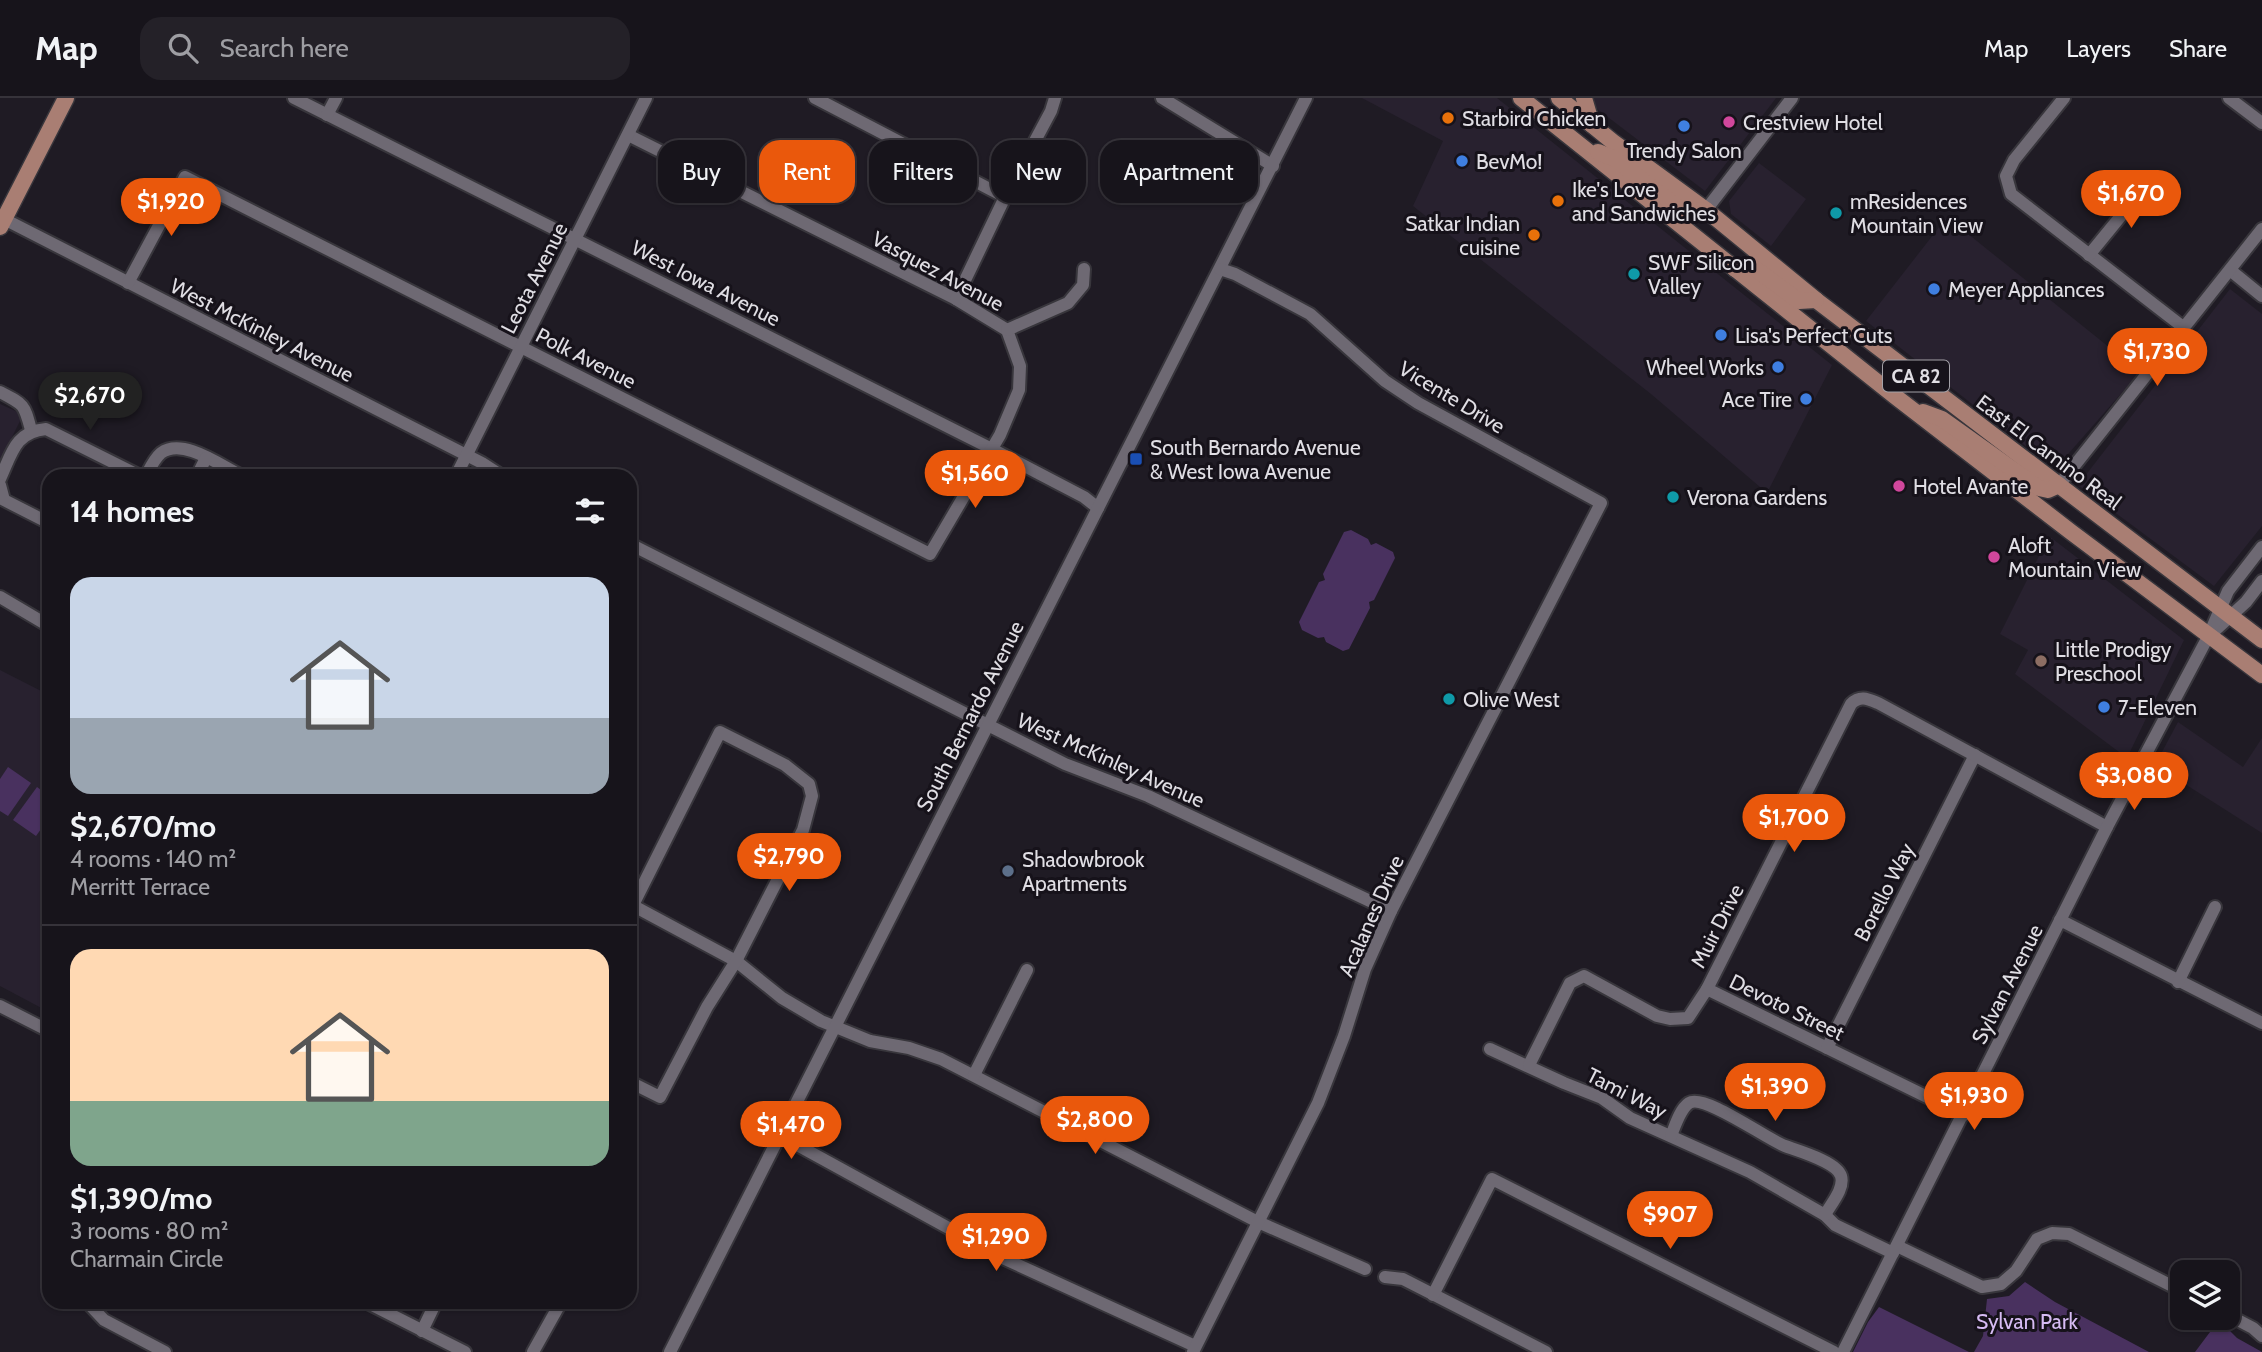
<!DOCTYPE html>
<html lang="en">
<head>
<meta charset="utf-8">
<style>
  body { margin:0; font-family:Cabin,sans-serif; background:#242128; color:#f1f3f6; height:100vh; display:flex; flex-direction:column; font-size:26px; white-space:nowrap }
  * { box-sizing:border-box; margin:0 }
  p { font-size:23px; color:#9e9ea3 }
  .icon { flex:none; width:38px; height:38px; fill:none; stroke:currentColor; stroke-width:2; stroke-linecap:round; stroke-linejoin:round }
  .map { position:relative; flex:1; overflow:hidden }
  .drawer { position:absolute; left:42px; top:371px; width:595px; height:840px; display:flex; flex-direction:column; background:#17141b; border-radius:21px; box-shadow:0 2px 5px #0004,0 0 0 2px #36333a }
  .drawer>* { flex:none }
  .hud { position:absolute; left:658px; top:42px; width:665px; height:63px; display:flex; gap:14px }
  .buttons { position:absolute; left:2170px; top:1162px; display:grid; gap:14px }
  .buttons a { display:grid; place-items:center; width:70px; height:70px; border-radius:14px; background:#17141b; box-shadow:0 2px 5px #0004,0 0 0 2px #36333a; font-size:35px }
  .price { position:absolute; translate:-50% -60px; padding:0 16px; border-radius:24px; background:#ea580c; color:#fff; font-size:23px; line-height:46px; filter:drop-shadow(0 2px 4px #0008) }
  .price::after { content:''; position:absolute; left:50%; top:42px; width:21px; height:16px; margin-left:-10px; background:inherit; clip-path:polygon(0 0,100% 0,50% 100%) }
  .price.on { background:#222; color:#fff }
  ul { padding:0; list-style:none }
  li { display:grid; align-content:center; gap:14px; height:371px; padding:0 28px }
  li+li { border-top:2px solid #36333a }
  li span { display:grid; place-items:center; height:217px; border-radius:21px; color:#555 }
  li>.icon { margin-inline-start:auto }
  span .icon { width:126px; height:126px; fill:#fffc; stroke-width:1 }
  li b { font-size:30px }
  h2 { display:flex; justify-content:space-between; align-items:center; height:84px; padding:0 28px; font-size:30px }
  .tag { padding:0 24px; border-radius:21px; background:#17141b; box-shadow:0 2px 5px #0004,0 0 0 2px #36333a; font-size:24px; line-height:63px }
  .tag.on { background:#ea580c; color:#fff }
  header { display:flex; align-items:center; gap:42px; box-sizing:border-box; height:98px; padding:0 35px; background:#17141b; border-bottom:2px solid #36333a }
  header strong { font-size:33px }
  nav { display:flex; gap:38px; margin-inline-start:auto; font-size:24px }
  .search { width:490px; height:63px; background:#242128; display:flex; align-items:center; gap:18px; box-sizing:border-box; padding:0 24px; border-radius:21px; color:#9e9ea3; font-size:26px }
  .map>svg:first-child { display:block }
  .built { fill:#28212f }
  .green { fill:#49315f }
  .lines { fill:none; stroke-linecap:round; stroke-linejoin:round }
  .minor-casing { stroke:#38363c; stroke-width:16 }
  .major-casing { stroke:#38363c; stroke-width:19 }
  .minor { stroke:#6e6973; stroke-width:12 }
  .major { stroke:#a97e73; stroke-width:16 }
  .food-dot { fill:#e8710a; stroke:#16121a; stroke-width:2.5 }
  .hotel-dot { fill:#d1479c; stroke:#16121a; stroke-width:2.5 }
  .shop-dot { fill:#3f7fe0; stroke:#16121a; stroke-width:2.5 }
  .culture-dot { fill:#0f9aa8; stroke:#16121a; stroke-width:2.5 }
  .transit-dot { fill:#1a4fb4; stroke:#16121a; stroke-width:2.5 }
  .education-dot { fill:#8d6e63; stroke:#16121a; stroke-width:2.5 }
  .service-dot { fill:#5c6f8a; stroke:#16121a; stroke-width:2.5 }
  .labels { text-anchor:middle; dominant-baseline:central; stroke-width:6; stroke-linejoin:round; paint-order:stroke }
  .shield { fill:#16121a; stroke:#a3a1a7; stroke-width:2 }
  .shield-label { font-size:19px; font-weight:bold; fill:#e0dee4 }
  .poi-label { font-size:21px; fill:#e0dee4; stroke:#16121a; text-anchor:start }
  .street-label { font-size:21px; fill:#e0dee4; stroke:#16121a }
  .park-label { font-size:21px; fill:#d6bbf3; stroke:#16121a }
</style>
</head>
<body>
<header>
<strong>Map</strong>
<div class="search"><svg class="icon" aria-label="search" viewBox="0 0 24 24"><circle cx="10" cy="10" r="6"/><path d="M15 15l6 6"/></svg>Search here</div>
<nav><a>Map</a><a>Layers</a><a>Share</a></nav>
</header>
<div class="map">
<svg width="2262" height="1254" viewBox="0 0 2262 1254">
  <rect width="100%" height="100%" fill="#1f1b24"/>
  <g class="built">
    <path d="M1362 0H1497L1832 267 1767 395 1651 296 1413 108 1443 43Z"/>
    <path d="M1593 0H1776L1705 93 1596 10Z"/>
    <path d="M1759 65 1806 101 1771 148 1731 116 1729 103Z"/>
    <path d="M1947 119 2140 274 2055 371 1866 223Z"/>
    <path d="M2230 191 2262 216V428L2214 488 2078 387Z"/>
    <path d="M0 306 20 315 21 321 0 363Z"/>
    <path d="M2049 438 2184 542 2127 660 2015 576 2028 552 2000 536Z"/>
    <path d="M0 572 49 597V914L0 888Z"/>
    <path d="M2178 624 2243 669 2262 640V735L2155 667Z"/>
  </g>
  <g class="green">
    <path d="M1351 432 1368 441 1371 447 1376 445 1393 454 1395 460 1374 502 1369 504 1370 510 1349 551 1343 553 1326 544 1324 539 1318 540 1302 532 1299 524 1319 484 1325 482 1323 476 1344 434Z"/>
    <path d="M8 669 31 685 8 718 0 713V681Z"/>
    <path d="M37 689 49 698V720L36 738 13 722Z"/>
    <path d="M2025 1184 2055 1204 2149 1254H1974L1983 1238 1987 1201 2009 1198Z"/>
    <path d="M1879 1209 1969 1254H1853L1868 1224Z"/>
    <path d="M2219 1222 2237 1240 2262 1254H2195Z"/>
  </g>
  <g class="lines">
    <defs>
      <g id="minor">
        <path d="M294 0 990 350 1084 399 1098 410"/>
        <path d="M815 0 1005 99"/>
        <path d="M1162 0 1273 68"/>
        <path d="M2064 0 2014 62 2006 78 2011 96 2183 229"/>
        <path d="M2229 0 2262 25"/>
        <path d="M327 17 336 0"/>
        <path d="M1706 112 1792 0"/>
        <path d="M4 121 482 365 502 378"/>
        <path d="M2089 157 2147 86"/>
        <path d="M2230 172 2262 198"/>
        <path d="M128 185 185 79 930 456 1000 337 1019 292 1020 268 1007 232 956 201 628 37"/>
        <path d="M956 201 1005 99 1051 13 1055 0"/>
        <path d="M1007 232 1068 205 1083 187 1084 171"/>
        <path d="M0 294C25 307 24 306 31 332"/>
        <path d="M146 378C150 370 154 361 161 355 183 339 221 368 242 378"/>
        <path d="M197 378 206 360"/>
        <path d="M456 378 646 0"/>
        <path d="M0 381C12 355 15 334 46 331L140 378"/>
        <path d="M0 387 4 402 49 425"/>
        <path d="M2059 387 2262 131"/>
        <path d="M630 446 1065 666 1148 698 1391 813"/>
        <path d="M0 499 49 528"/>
        <path d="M2212 535 2246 504 2262 483"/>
        <path d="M630 806 736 863 782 900 821 923 870 943 909 950 941 961 1258 1124 1365 1171"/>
        <path d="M630 813 720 634 785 667 809 686 812 698 803 732 736 863 707 909 660 999 630 984"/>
        <path d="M2060 822 2262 925"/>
        <path d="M2178 884 2215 809"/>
        <path d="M1707 891 1964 1017"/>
        <path d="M0 908 49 933"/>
        <path d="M1827 950 1975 657"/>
        <path d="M1490 951 1564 985 1602 1000 1630 1020 1750 1074 1825 1117 1835 1127 1893 1155"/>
        <path d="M1529 967 1570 885 1584 878 1657 918 1670 921 1688 920 1707 891 1851 606C1860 597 1868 601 1878 605L2107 729"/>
        <path d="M974 977 1027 872"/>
        <path d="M779 1037 1005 1161 1195 1248"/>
        <path d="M1671 1038C1675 1028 1680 1011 1689 1005 1704 995 1766 1041 1785 1048 1799 1053 1837 1064 1841 1078 1845 1091 1830 1107 1825 1117"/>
        <path d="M1897 1148 1982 1189 2001 1186 2016 1173 2037 1141 2052 1135 2069 1136 2182 1193"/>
        <path d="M1385 1179 1403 1181 1546 1254"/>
        <path d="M1433 1197 1492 1081 1834 1254"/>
        <path d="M87 1204 104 1222 165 1254"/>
        <path d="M366 1204 465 1254"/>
        <path d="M2228 1217 2253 1230 2262 1238"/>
        <path d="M422 1233 436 1204"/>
        <path d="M533 1254 561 1204"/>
        <path d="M670 1254 1306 0"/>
        <path d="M1193 1254 1318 1005 1344 938 1365 871 1391 813 1601 405 1418 305 1385 283 1310 216 1235 176 1220 171"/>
        <path d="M1843 1254 2107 729 2209 537 2228 493 2262 449"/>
      </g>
      <g id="major">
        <path d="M1521 0 1896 299 2071 434 2262 577"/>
        <path d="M1559 0 1613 44 1706 112 1816 202 2262 542"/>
        <path d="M1584 0 1592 27"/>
        <path d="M1598 54 1615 61 1680 111 1687 114 1706 112"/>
        <path d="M0 129 66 0"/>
        <path d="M1735 171 1753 169 1799 203 1816 202"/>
        <path d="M1923 314 1942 321 2039 390 2048 392 2059 387"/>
      </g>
    </defs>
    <use href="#minor" class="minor-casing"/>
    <use href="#major" class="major-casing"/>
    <use href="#minor" class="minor"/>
    <use href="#major" class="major"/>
  </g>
  <g class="food-dot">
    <circle cx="1448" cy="20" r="7"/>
    <circle cx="1558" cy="103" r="7"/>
    <circle cx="1534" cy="137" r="7"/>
  </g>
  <g class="hotel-dot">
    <circle cx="1729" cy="24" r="7"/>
    <circle cx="1899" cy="388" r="7"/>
    <circle cx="1994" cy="459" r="7"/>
  </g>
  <g class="shop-dot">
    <circle cx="1684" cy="28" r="7"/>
    <circle cx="1462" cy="63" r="7"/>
    <circle cx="1934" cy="191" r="7"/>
    <circle cx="1721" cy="237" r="7"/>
    <circle cx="1778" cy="269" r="7"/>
    <circle cx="1806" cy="301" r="7"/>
    <circle cx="2104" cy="609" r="7"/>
  </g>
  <g class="culture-dot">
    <circle cx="1836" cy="115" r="7"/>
    <circle cx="1634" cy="176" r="7"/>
    <circle cx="1673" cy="399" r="7"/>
    <circle cx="1449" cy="601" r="7"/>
  </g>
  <rect class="transit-dot" x="1129" y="354" width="14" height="14" rx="3.5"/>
  <circle class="education-dot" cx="2041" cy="563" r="7"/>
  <circle class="service-dot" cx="1008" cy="773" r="7"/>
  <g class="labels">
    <rect class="shield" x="1883" y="262.5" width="66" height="31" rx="5"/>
    <g class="shield-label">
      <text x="1916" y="278">CA 82</text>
    </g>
    <g class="poi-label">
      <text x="1462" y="20">Starbird Chicken</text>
      <text x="1743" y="24">Crestview Hotel</text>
      <text x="1684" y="52" text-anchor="middle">Trendy Salon</text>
      <text x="1476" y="63">BevMo!</text>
      <text x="1572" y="91">Ike's Love<tspan x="1572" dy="24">and Sandwiches</tspan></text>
      <text x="1850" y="103">mResidences<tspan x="1850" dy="24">Mountain View</tspan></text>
      <text x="1520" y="125" text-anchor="end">Satkar Indian<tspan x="1520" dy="24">cuisine</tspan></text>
      <text x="1648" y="164">SWF Silicon<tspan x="1648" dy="24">Valley</tspan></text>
      <text x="1948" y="191">Meyer Appliances</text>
      <text x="1735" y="237">Lisa's Perfect Cuts</text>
      <text x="1764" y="269" text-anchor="end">Wheel Works</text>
      <text x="1792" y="301" text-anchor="end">Ace Tire</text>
      <text x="1150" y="349">South Bernardo Avenue<tspan x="1150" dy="24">&amp; West Iowa Avenue</tspan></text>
      <text x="1913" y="388">Hotel Avante</text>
      <text x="1687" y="399">Verona Gardens</text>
      <text x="2008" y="447">Aloft<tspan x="2008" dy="24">Mountain View</tspan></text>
      <text x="2055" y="551">Little Prodigy<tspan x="2055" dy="24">Preschool</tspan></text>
      <text x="1463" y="601">Olive West</text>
      <text x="2118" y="609">7-Eleven</text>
      <text x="1022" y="761">Shadowbrook<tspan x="1022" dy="24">Apartments</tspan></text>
    </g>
    <g class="street-label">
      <text transform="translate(938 173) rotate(28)">Vasquez Avenue</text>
      <text transform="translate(534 180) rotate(-63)">Leota Avenue</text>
      <text transform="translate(706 185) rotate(27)">West Iowa Avenue</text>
      <text transform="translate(262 232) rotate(27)">West McKinley Avenue</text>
      <text transform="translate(586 260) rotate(27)">Polk Avenue</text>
      <text transform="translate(1452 299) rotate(31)">Vicente Drive</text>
      <text transform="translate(2049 354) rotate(37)">East El Camino Real</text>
      <text transform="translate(970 618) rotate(-63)">South Bernardo Avenue</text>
      <text transform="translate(1111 662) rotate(24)">West McKinley Avenue</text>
      <text transform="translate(1884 794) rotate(-63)">Borello Way</text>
      <text transform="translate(1371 818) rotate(-66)">Acalanes Drive</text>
      <text transform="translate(1717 828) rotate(-63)">Muir Drive</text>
      <text transform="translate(2007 886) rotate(-63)">Sylvan Avenue</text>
      <text transform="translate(1787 909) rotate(26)">Devoto Street</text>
      <text transform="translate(1627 995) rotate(27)">Tami Way</text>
    </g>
    <g class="park-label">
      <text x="2027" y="1223">Sylvan Park</text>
    </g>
  </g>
</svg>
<div class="buttons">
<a><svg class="icon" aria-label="layers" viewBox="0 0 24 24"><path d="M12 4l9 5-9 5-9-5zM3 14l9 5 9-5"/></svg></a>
</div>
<b class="price" style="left:2131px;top:132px">$1,670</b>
<b class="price" style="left:171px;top:140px">$1,920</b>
<b class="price" style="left:2157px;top:290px">$1,730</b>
<b class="price on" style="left:90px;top:334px">$2,670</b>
<b class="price" style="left:975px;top:412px">$1,560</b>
<b class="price" style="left:2134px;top:714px">$3,080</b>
<b class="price" style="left:1794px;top:756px">$1,700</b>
<b class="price" style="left:789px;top:795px">$2,790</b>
<b class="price" style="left:1775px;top:1025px">$1,390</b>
<b class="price" style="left:1974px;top:1034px">$1,930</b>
<b class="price" style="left:1095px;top:1058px">$2,800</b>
<b class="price" style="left:791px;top:1063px">$1,470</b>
<b class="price" style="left:1670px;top:1153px">$907</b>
<b class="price" style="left:996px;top:1175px">$1,290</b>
<div class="hud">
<a class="tag">Buy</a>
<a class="tag on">Rent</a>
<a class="tag">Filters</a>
<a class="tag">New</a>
<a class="tag">Apartment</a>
</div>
<section class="drawer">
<h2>14 homes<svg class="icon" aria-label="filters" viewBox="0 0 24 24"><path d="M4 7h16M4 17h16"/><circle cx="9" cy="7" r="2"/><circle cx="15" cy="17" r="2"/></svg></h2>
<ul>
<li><span style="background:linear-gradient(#c9d6e8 65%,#9aa5b1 0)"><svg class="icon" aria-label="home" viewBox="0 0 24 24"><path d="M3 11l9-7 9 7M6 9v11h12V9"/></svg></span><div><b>$2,670/mo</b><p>4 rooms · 140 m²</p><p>Merritt Terrace</p></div></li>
<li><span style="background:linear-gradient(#ffd9b3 70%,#7fa58c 0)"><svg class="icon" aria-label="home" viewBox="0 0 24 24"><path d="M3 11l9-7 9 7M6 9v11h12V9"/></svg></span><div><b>$1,390/mo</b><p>3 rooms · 80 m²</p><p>Charmain Circle</p></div></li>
</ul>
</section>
</div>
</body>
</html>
